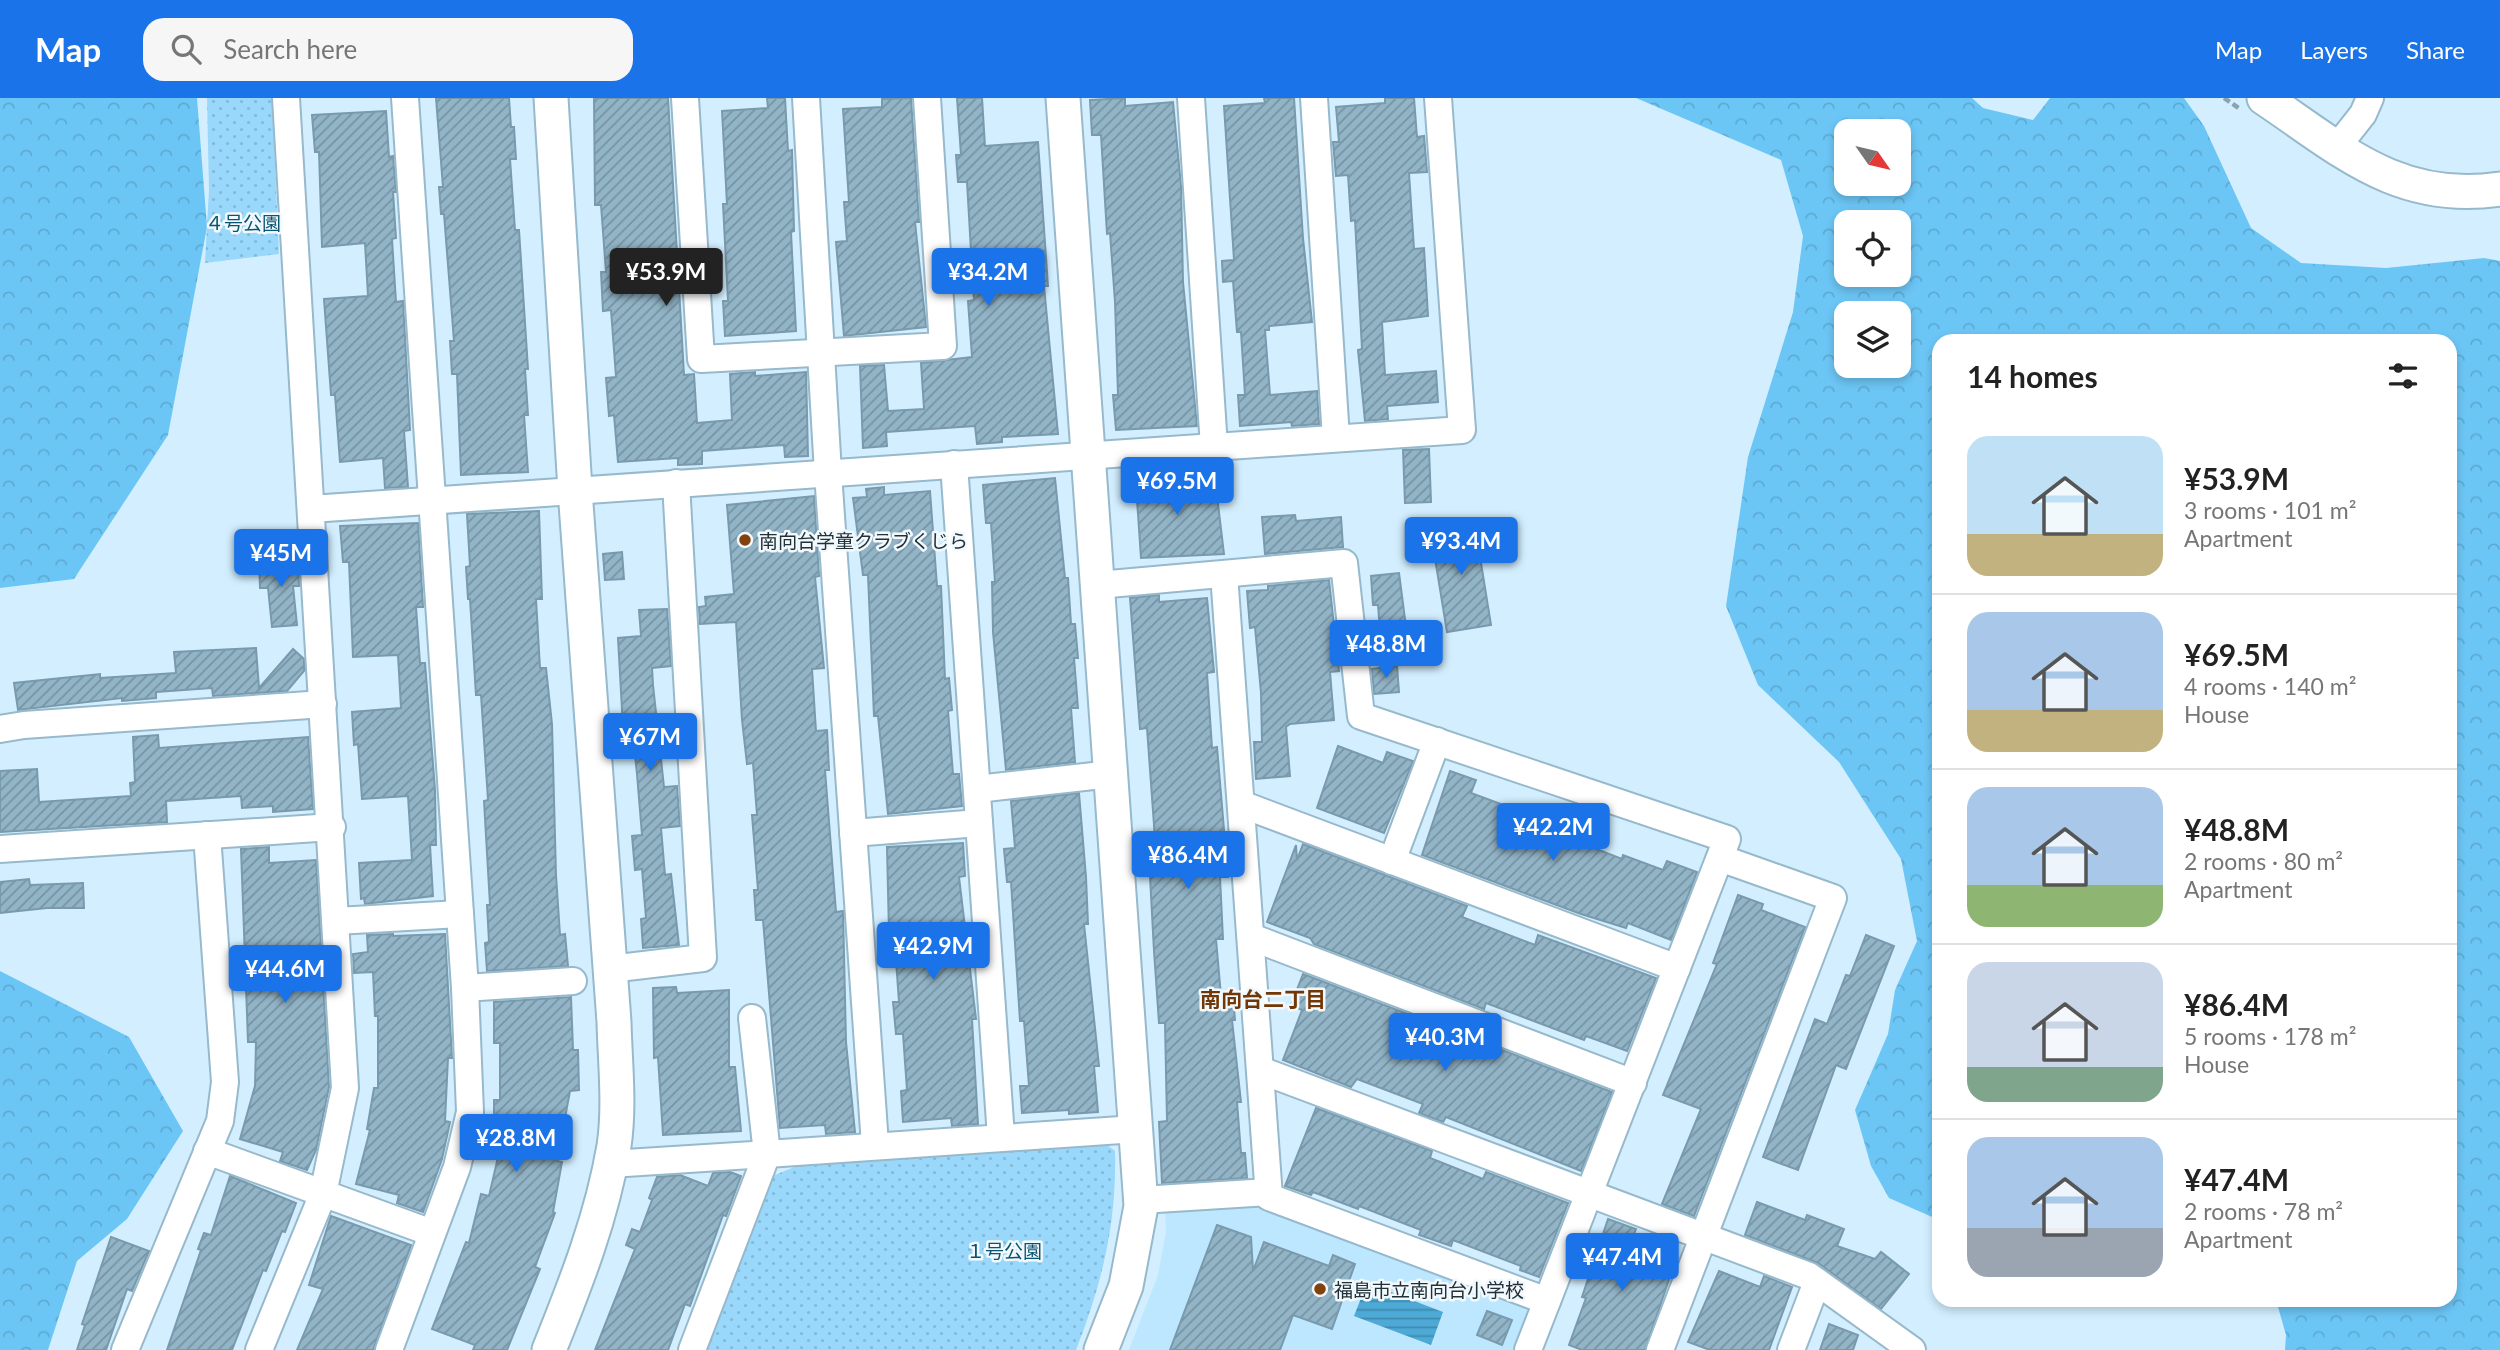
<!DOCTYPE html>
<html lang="en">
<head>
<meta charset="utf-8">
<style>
  body { margin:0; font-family:Lato,"Noto Sans JP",sans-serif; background:#f6f6f6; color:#222; height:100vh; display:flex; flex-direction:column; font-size:26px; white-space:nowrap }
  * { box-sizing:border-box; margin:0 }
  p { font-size:23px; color:#767676 }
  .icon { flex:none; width:38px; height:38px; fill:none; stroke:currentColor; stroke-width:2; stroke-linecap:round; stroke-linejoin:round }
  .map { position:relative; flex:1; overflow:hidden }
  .panel { position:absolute; left:1932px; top:236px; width:525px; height:973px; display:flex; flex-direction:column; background:#fff; border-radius:21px; box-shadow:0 4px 10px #0003 }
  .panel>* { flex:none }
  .needle { width:46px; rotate:124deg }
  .buttons { position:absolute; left:1834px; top:21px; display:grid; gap:14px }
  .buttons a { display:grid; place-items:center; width:77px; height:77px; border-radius:14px; background:#fff; box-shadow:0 4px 10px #0003; font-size:35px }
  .price { position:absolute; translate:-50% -60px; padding:0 16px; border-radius:7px; background:#1a73e8; color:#fff; font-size:23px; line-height:46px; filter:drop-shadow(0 2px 4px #0008) }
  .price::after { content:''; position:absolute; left:50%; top:42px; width:21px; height:16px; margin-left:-10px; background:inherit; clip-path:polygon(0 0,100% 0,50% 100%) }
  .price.selected { background:#222; color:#fff }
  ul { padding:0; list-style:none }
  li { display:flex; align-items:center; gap:21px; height:175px; padding:0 35px }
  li+li { border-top:2px solid #e0e0e0 }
  li span { display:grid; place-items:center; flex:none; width:196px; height:140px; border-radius:21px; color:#555 }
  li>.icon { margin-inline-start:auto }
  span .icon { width:84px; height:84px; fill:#fffc; stroke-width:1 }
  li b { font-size:30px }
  h2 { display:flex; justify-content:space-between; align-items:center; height:84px; padding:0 35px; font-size:30px }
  header { display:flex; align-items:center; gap:42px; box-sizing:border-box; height:98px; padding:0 35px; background:#1a73e8; color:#fff }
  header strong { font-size:33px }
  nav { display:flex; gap:38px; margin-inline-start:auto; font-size:24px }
  .search { width:490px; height:63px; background:#f6f6f6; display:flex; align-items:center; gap:18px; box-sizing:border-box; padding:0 24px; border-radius:21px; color:#767676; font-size:26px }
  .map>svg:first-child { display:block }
  .built { fill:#bce7ff }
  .forest { fill:url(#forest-crowns); fill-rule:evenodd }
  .park { fill:url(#park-dots) }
  .water { fill:url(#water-rules) }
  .building { fill:url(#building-hatch); stroke:#799aad; stroke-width:2 }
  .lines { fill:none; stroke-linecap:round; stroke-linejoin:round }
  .minor-casing { stroke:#97b9cc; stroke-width:30 }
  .tertiary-casing { stroke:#97b9cc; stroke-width:37 }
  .path { stroke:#8ca2af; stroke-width:4.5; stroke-dasharray:7 3.5; stroke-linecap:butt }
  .minor { stroke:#fff; stroke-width:26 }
  .tertiary { stroke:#fff; stroke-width:33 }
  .poi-dot { fill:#83420d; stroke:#f2f9fd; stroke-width:2.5 }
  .labels { text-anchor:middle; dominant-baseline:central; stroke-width:5; stroke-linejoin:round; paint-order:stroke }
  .park-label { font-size:19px; fill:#075473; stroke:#f2f9fd }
  .poi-label { font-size:19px; fill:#223037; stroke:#f2f9fd; text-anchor:start }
  .neighbourhood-label { font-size:21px; font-weight:bold; fill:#723706; stroke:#f2f9fd }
</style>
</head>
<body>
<header>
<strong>Map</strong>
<div class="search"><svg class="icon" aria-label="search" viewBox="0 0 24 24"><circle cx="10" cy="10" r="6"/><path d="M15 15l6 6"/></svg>Search here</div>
<nav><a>Map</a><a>Layers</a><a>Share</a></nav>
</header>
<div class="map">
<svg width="2500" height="1252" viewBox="0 0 2500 1252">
  <defs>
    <pattern id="forest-crowns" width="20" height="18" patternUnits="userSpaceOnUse" patternTransform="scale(1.75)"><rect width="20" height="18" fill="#6cc6f5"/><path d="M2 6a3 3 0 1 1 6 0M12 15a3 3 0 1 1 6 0" fill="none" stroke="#5daad3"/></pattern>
    <pattern id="park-dots" width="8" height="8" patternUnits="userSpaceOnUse" patternTransform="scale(1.75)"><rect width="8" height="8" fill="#99d8fb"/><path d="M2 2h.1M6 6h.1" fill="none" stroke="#84bad8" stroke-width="1.8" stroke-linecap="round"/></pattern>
    <pattern id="water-rules" width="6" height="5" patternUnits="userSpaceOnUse" patternTransform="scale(1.75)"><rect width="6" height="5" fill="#4da9d6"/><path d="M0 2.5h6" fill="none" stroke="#408aae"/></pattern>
    <pattern id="building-hatch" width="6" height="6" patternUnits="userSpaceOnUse" patternTransform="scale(1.75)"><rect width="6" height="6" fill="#92b4c7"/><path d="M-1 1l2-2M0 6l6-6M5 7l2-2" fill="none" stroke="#7793a2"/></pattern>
  </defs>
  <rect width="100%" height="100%" fill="#d3efff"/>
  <path class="built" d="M1264 1104 1524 1205 1530 1221 1518 1252H1129L1158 1177 1166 1134 1165 1109Z"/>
  <g class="forest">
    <path d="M0 0H197L207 129 168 337 74 481 0 490Z"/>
    <path d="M1636 0H1972L1983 10 2033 22 2050 0H2184L2204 28 2251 130 2301 165 2386 170 2484 160 2500 163V1252H2285L2286 1237 2276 1202H2450V243H1939V1122L1889 1100 1871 1068 1855 1012 1888 936 1895 892 1917 843 1901 761 1839 664 1758 587 1726 508 1748 359 1793 214 1803 138 1781 62ZM1899 33V86H1846V33ZM1899 124V177H1846V124ZM1846 215H1899V268H1846Z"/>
    <path d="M0 873 129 939 183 1033 127 1121 77 1163 48 1252H0Z"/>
  </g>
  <g class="park">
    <path d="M207 0H272L279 156 205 165 209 92Z"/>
    <path d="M1102 1043 1115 1053C1117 1124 1102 1186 1076 1252H701L760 1098 775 1077 799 1067Z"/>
  </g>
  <path class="water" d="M1367 1185 1443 1214 1431 1247 1354 1218Z"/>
  <g class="building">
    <path d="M436 0H509L511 29H514L516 61H510L515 132H519L528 271H525L528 317H524L528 374 461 377 457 276H452L450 243H454L444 116H441L439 89H443Z"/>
    <path d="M594 0H668L684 277 694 276 697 325 732 322 730 276 755 274V278L806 274 808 358 785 359 784 347 702 353V366L678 367V360L618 364 614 317 609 318 606 280 616 279 611 212 603 213 601 174H606L601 107H595Z"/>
    <path d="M767 0H785L788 53 792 52 794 133 791 134 796 233 725 238 723 203H728L723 106H727L722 13 768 10Z"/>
    <path d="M911 0 919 124H915L926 229 844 238 836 144 847 143 844 104H849L843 11 882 9V1Z"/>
    <path d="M957 0H982L985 48 1038 44 1048 188H1044L1058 336 1002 339V344L977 346 975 328 886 334 887 348 863 350 860 268 884 267 888 313 924 311 921 265 972 259 968 203 974 202 971 153 967 84H958L956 57H961Z"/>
    <path d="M1125 0V8L1173 4 1181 88 1183 184 1197 328 1116 332 1113 297H1118L1115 204 1110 135 1107 136 1101 37H1092L1090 2Z"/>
    <path d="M1264 0H1294L1303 140 1312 224 1269 228V232H1265L1270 297 1317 293 1319 326 1292 328 1291 324 1240 328 1238 297H1245L1241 234H1237L1233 183 1223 184 1222 163 1234 162 1224 8 1265 5Z"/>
    <path d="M1385 0H1414L1417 39 1424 38 1427 74 1409 75 1414 151 1424 150 1428 218 1382 224 1385 277 1436 273 1438 304 1387 308 1388 321 1365 323 1358 252 1362 251 1355 122 1351 123 1348 77 1336 78 1333 44H1339L1336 9 1385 5Z"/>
    <path d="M386 13 389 59 393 58 396 94H393L396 140 392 141 396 204 403 203 410 332 404 333 408 389 385 390 383 360 340 364 335 297H331L324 201 368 198 365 145 322 149 319 54H315L312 17Z"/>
    <path d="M1429 351 1431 404 1405 405 1403 352Z"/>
    <path d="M1162 370 1163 385 1215 381 1224 456 1141 460 1135 372Z"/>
    <path d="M1055 380 1065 480H1068L1071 526H1075L1078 560H1074L1078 610H1071L1075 664 1006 672 993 534 992 484H995L991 425H986L983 387Z"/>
    <path d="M884 389V397L930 393 937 488H941L945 581 949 580 952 612 948 613 953 676H959L962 708 888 716 878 618H874L868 477H863L853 400 867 399 866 391Z"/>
    <path d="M814 398 819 478 815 479 824 570 812 571 816 633 827 632 829 672H825L836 814 843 813 846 944 855 1034 826 1036 825 1027 780 1030 763 822H756L754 792H758L752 717H757L753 665 747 666 742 622 736 524 700 526 699 509 706 508 705 499 734 496 727 407Z"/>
    <path d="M539 413 542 501H536L540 570H546L552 626 556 777 560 837 565 836 568 868 487 873 485 845 489 844 487 807H490L484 703 488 702 481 597H476L470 501H468L466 469 470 468 467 416Z"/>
    <path d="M1295 417 1296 423 1341 419 1343 449 1265 456 1262 419Z"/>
    <path d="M1469 421 1471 435 1476 434 1491 527 1447 534 1432 442 1438 441 1435 427Z"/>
    <path d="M418 425 423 509H416L420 565H425L435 692 436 747H430L433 798 365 806 364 800 361 801 359 765 412 762 408 698 362 701 358 646 354 647 352 614 401 610 398 557 353 559 349 464H343L340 428Z"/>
    <path d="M622 454 624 481 605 482 603 456Z"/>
    <path d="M298 459 299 488H293L297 527 272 529 268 490H260L259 462Z"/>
    <path d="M1399 475 1408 544 1381 546 1378 507H1373L1371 478Z"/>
    <path d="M1329 482 1339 573 1330 574 1334 622 1290 626 1286 629 1290 678 1256 681 1254 644H1262L1261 595 1255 529 1250 530 1247 493 1268 492V488Z"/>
    <path d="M1159 497V504L1207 500 1214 574 1207 575 1212 650 1217 649 1228 779H1220L1223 841H1216L1221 898 1233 897 1235 922H1232L1241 1004H1237L1241 1055H1245L1247 1080 1162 1085 1159 1024 1167 1023 1165 925H1159L1154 853 1148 741H1155L1147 630 1140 631 1130 500Z"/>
    <path d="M667 511 671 568 652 570 653 587 664 689 677 688 680 728 661 730 665 777 671 776 679 847 643 850 641 821 646 820 642 771 635 772 632 738 642 737 637 676 632 629 623 630 618 540 641 538 639 512Z"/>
    <path d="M256 550 259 590 293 551 304 561V573L287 593 213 598 212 590 156 594V600L122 603V600L18 612 14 585 100 576V580L176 575 174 554Z"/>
    <path d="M1397 568 1399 594 1374 596 1372 571Z"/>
    <path d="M158 637 159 650 308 639 313 711 273 714V708L242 710 241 698 166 703 167 724 0 734V673L37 671 39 704 131 698 130 685 135 684 133 639Z"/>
    <path d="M1338 648 1383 665 1387 654 1413 663 1384 735 1317 710Z"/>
    <path d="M1450 673 1476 682 1471 695 1541 721 1542 717 1564 725 1560 737 1622 761 1623 757 1663 772 1667 763 1697 774 1671 842 1628 825 1626 830 1581 816 1422 757Z"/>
    <path d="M1079 695 1086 779 1088 826H1084L1099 968H1094L1098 1014 1069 1016V1012L1022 1015 1020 988H1029L1024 923H1020L1011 784H1007L1004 751 1015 750 1011 703Z"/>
    <path d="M963 745 965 778 959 779 976 921H972L978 1026 952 1028 951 1020 903 1024 901 993 907 992 903 936H896L893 904H899L894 835 889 836 887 749Z"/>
    <path d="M1303 746 1467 808 1462 819 1535 847 1538 837 1656 880 1627 953 1586 938 1584 942 1486 905 1484 911 1314 846 1310 840 1267 824 1296 747 1297 762Z"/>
    <path d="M269 749V765L316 762 329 989 316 1052 307 1072 280 1063 283 1054 240 1041 255 988 256 944H248L241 751Z"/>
    <path d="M29 781 30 787 83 785 84 810H47L0 815V784Z"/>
    <path d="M1738 797 1763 806 1761 812 1805 829 1694 1118 1662 1106 1701 1011 1663 997 1717 866 1713 865Z"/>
    <path d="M393 836V838L445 836 452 960H448L445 1023 450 1024 442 1061 423 1114 397 1105 399 1097 356 1086 370 1032 367 1031 374 990H378V918H375L373 874 354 875 353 856 368 854 367 837Z"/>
    <path d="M1866 837 1894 848 1846 971 1836 967 1798 1072 1763 1059 1815 921 1827 926 1846 877 1850 878Z"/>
    <path d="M1303 876 1612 994 1581 1073 1446 1019 1443 1024 1419 1015 1423 1006 1357 981 1351 989 1283 962 1302 912 1291 907Z"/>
    <path d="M676 889 677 895 729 892V969H735L741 1033 663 1037 658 959 654 960 653 890Z"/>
    <path d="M571 899 573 952H578L579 992 570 993 557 1063 562 1064 553 1114 555 1115 535 1169 540 1171 507 1252H473L475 1247 432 1231 466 1144 469 1145 481 1096 489 1098 502 1042H494V1002H500V945H494V904Z"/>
    <path d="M1316 1010 1432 1053 1430 1060 1483 1081 1486 1074 1568 1105 1539 1179 1520 1172 1521 1168 1453 1142 1451 1148 1419 1137 1421 1132 1359 1108 1358 1111 1313 1094 1311 1097 1285 1088Z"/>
    <path d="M730 1074 741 1078 726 1118 723 1117 690 1208 685 1206 668 1252H595L635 1151 626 1147 632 1131 640 1134 652 1102 649 1100 657 1079 680 1077 708 1088 713 1075Z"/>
    <path d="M230 1078 296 1105 285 1134 282 1133 266 1173 263 1172 232 1252H167L201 1152 198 1151 204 1135 211 1137Z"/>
    <path d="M1757 1104 1805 1122 1807 1117 1844 1131 1837 1148 1875 1161 1881 1154 1909 1176 1881 1211 1818 1165 1745 1137Z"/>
    <path d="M331 1118 411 1147 373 1252H297L323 1191 309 1187Z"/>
    <path d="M1608 1121 1636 1131 1632 1141 1677 1158 1645 1252H1582L1569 1247 1586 1200 1582 1199Z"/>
    <path d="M1217 1127 1251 1139 1253 1173 1264 1144 1329 1168 1333 1157 1355 1166 1332 1231 1293 1217 1280 1252H1170Z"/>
    <path d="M111 1139 149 1153 132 1193 127 1191 106 1252H77L85 1227 82 1226Z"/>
    <path d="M1719 1173 1760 1189 1764 1178 1792 1189 1769 1252H1710L1688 1244Z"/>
    <path d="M1487 1213 1512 1222 1502 1247 1477 1237Z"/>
    <path d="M1829 1226 1858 1237 1853 1252H1820Z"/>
  </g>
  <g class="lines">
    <defs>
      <g id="minor">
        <path d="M685 0 701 261 943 248 927 0"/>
        <path d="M806 0 828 375 875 1047"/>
        <path d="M1191 0 1214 349"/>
        <path d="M1314 0 1336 340"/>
        <path d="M2337 49 2363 16 2370 0"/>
        <path d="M954 366 1001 1039"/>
        <path d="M311 411 1462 332 1438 0"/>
        <path d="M1224 476 1269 1099 1547 1203"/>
        <path d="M1098 487 1344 465 1361 618 1727 741 1528 1252"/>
        <path d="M0 631 24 627 323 606"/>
        <path d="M977 691 1111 676"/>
        <path d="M1241 706 1677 870"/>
        <path d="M853 735 979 725"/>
        <path d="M0 751 332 729"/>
        <path d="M1392 763 1437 643"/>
        <path d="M336 823 460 816"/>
        <path d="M1251 839 1633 985"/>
        <path d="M610 871 703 860 676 385"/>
        <path d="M465 890 573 883"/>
        <path d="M1260 972 1809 1178 1912 1252"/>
        <path d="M207 1053 432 1135"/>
        <path d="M610 1066 767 1056 752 920"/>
        <path d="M1141 1102 1269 1094"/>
        <path d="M125 1252 220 1023 225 984 207 737"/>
        <path d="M259 1252 323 1096 345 990 286 0"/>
        <path d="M389 1252 457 1069 470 1014 465 890 405 0"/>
        <path d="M692 1252 767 1056 1136 1031"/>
        <path d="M1660 1252 1833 800 1720 760"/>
        <path d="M1791 1252 1817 1184"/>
      </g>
      <g id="tertiary">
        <path d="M1063 0 1141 1108 1126 1188 1101 1252"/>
        <path d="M2264 0C2343 53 2399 106 2500 91"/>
        <path d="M549 1252C576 1185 602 1119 614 1048 620 1008 615 964 614 924L575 392 551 0"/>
      </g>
    </defs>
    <use href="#minor" class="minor-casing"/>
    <use href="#tertiary" class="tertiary-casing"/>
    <path class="path" d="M2224 0 2240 11"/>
    <use href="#minor" class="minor"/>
    <use href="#tertiary" class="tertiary"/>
  </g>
  <g class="poi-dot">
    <circle cx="745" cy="442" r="7"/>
    <circle cx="1320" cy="1191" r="7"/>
  </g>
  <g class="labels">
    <g class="park-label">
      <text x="243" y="124">４号公園</text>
      <text x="1004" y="1152">１号公園</text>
    </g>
    <g class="poi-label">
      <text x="759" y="442">南向台学童クラブくじら</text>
      <text x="1334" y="1191">福島市立南向台小学校</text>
    </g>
    <g class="neighbourhood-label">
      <text x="1263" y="900">南向台二丁目</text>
    </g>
  </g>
</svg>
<div class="buttons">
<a><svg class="needle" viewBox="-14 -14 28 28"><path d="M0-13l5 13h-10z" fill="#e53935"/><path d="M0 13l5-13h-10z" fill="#767676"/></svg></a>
<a><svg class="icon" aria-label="locate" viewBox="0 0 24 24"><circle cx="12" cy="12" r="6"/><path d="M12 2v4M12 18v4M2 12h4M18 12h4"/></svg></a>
<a><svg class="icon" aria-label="layers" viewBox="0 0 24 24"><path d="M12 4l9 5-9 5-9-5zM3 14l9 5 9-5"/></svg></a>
</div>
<b class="price selected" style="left:666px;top:210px">¥53.9M</b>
<b class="price" style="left:988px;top:210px">¥34.2M</b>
<b class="price" style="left:1177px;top:419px">¥69.5M</b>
<b class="price" style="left:1461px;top:479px">¥93.4M</b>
<b class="price" style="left:281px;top:491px">¥45M</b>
<b class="price" style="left:1386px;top:582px">¥48.8M</b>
<b class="price" style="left:650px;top:675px">¥67M</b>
<b class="price" style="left:1553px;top:765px">¥42.2M</b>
<b class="price" style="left:1188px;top:793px">¥86.4M</b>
<b class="price" style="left:933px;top:884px">¥42.9M</b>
<b class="price" style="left:285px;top:907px">¥44.6M</b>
<b class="price" style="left:1445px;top:975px">¥40.3M</b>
<b class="price" style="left:516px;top:1076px">¥28.8M</b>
<b class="price" style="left:1622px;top:1195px">¥47.4M</b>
<section class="panel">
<h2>14 homes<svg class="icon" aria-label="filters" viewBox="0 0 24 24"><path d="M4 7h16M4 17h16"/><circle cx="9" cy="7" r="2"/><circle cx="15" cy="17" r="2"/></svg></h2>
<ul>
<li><span style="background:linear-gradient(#bfe0f5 70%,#c2b280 0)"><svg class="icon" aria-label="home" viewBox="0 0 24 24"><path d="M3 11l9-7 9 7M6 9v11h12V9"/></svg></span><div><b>¥53.9M</b><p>3 rooms · 101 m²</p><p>Apartment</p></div></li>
<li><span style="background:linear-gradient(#a9c7e8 70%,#c2b280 0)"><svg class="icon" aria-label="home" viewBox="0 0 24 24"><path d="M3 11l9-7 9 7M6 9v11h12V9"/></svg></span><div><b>¥69.5M</b><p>4 rooms · 140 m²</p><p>House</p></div></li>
<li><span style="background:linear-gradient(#a9c7e8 70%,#8fb573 0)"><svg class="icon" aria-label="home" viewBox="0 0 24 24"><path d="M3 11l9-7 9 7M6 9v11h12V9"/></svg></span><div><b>¥48.8M</b><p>2 rooms · 80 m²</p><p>Apartment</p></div></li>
<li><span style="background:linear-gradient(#c9d6e8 75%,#7fa58c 0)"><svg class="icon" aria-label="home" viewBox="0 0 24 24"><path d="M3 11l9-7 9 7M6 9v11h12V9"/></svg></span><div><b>¥86.4M</b><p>5 rooms · 178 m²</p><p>House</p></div></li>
<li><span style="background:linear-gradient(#a9c7e8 65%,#9aa5b1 0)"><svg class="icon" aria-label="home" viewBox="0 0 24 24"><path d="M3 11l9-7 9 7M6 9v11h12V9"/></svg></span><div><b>¥47.4M</b><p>2 rooms · 78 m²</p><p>Apartment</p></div></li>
</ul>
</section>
</div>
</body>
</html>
